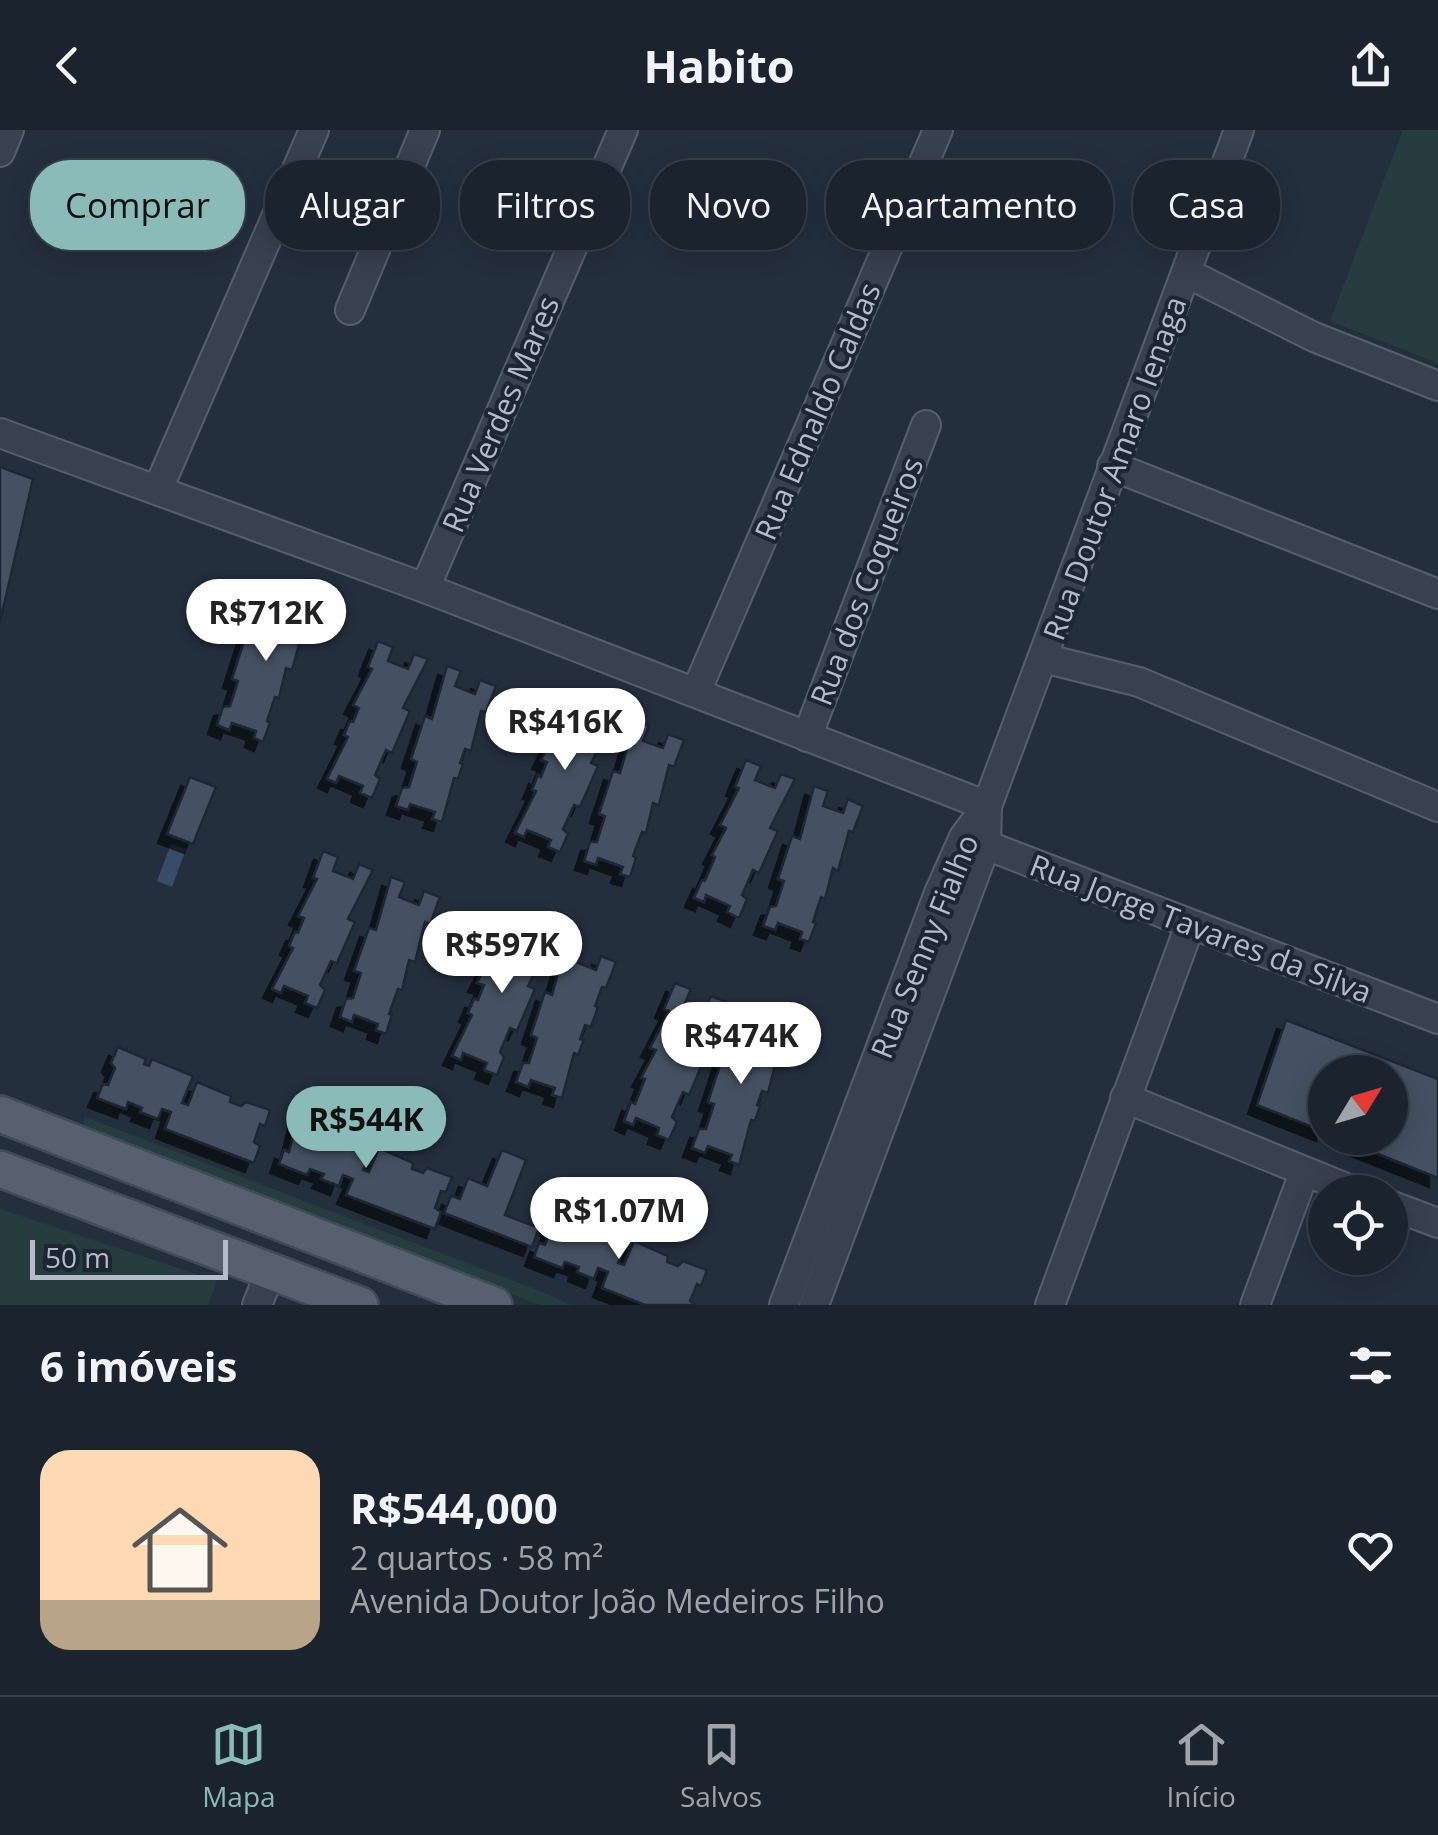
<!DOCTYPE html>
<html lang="pt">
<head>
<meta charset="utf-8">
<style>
  body { margin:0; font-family:"Open Sans",sans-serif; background:#242b36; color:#f1f3f6; height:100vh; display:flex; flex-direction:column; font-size:38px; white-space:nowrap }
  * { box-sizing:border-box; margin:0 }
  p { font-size:32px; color:#a0a4aa }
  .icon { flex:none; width:55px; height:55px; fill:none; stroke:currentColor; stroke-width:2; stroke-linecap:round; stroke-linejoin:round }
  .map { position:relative; height:1175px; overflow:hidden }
  .sheet { display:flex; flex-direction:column; background:#1b232e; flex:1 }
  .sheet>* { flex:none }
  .guide { position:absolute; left:30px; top:30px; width:1380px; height:90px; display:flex; gap:20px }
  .needle { width:65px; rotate:52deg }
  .tools { position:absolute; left:1308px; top:925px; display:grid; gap:20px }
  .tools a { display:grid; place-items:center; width:100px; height:100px; border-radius:50%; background:#1b232e; box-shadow:0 5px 25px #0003,0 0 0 2px #39404a; font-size:50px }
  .scale { position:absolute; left:30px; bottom:25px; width:198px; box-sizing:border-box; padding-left:10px; border:5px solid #b4bcc9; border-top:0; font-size:28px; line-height:35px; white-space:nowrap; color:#b4bcc9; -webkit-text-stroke:8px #1d2633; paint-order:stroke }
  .price { position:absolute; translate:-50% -85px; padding:0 22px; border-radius:35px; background:#fff; color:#222; font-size:32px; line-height:65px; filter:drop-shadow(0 2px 5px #0008) }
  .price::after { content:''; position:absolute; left:50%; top:60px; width:30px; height:22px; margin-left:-15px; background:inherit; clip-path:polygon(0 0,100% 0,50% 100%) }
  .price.active { background:#8bbbb9; color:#111 }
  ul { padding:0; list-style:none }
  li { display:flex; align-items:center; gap:30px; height:250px; padding:0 40px }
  li span { display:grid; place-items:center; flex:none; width:280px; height:200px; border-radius:30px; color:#555 }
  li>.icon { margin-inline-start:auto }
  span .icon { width:120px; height:120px; fill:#fffc; stroke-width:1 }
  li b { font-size:42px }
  h2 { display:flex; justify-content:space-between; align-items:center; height:120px; padding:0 40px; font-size:42px }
  .tag { padding:0 35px; border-radius:40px; background:#1b232e; box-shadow:0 5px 25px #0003,0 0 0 2px #39404a; font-size:35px; line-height:90px }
  .tag.active { background:#8bbbb9; color:#111 }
  header { display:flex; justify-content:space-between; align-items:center; height:130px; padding:0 40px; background:#1b232e; font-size:45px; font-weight:700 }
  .tabs { display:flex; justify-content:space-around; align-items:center; height:140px; border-top:2px solid #39404a; background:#1b232e; font-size:28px; color:#a0a4aa }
  .tabs a { display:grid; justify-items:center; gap:5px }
  .tabs .active { color:#8bbbb9 }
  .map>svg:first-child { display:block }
  .green { fill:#263c3f }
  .water { fill:#394c67 }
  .building { fill:#455162; stroke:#1f2835; stroke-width:2.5; filter:url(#shadow) }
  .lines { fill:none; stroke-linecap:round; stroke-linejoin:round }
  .minor-casing { stroke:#565f6c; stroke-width:32 }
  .major-casing { stroke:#414a57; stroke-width:40 }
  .minor { stroke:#38414e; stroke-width:28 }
  .major { stroke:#56606e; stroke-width:35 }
  .labels { text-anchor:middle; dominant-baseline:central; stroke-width:8; stroke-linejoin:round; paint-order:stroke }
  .street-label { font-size:30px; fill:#b4bcc9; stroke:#1d2633 }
</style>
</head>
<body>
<header><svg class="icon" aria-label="back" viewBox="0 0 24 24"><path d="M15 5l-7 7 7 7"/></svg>Habito<svg class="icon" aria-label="share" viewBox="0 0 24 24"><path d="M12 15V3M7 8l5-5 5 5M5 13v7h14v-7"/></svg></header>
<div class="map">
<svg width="1438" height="1175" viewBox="0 0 1438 1175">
  <defs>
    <filter id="shadow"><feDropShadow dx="-9" dy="9" stdDeviation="0" flood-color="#0009"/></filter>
  </defs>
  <rect width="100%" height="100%" fill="#242f3e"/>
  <g class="green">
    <path d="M1403 0H1438V233L1330 191Z"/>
    <path d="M85 987 545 1163 571 1175H540L82 998Z"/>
    <path d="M0 1079 217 1151 208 1175H0Z"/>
  </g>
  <path class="water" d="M171 714 186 719 172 757 157 751Z"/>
  <g class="building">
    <path d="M0 337 33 349 0 492Z"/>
    <path d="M268 455 282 461 277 475 297 483 302 469 317 475 307 502 303 500 292 540 286 538 279 568 275 567 267 591 270 593 263 612 254 608 256 601 232 593 229 600 217 595 223 577 230 576 238 551 232 549 246 505 254 508Z"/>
    <path d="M378 511 393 517 388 531 408 539 414 524 428 529 403 578 410 581 392 623 386 620 375 645 380 649 372 668 360 663 363 656 339 646 336 653 327 649 348 607 344 605 350 591 353 592 359 578 353 575 372 539 368 537Z"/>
    <path d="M447 536 461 541 455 556 475 564 480 550 496 556 486 582 481 581 471 621 465 619 460 633 463 634 458 649 454 648 442 692 432 689 435 682 410 674 408 680 396 676 402 658 409 657 417 632 411 629 425 586 432 589Z"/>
    <path d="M566 565 581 571 576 585 596 593 602 578 616 584 591 633 598 636 580 677 574 675 563 699 568 704 560 722 548 717 551 710 527 700 524 707 515 703 536 661 532 660 538 645 541 647 547 632 541 630 560 593 556 592Z"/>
    <path d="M635 591 649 596 643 611 663 618 668 604 684 610 674 637 669 635 659 675 653 673 646 703 642 702 633 726 636 728 630 747 620 744 623 737 598 728 596 735 584 731 590 712H597L605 686 599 684 613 641 620 643Z"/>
    <path d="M746 630 761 636 755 650 775 658 781 644 795 649 770 698 778 701 759 743 753 740 742 765 747 769 739 788 727 782 730 776 706 765 704 772 694 768 702 750 705 751 715 727 712 725 726 698 720 695 739 658 735 657Z"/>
    <path d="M190 647 216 657 193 714 167 704Z"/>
    <path d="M814 656 828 661 823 676 843 683 848 669 863 676 853 702 849 701 838 741 833 738 825 769 821 767 813 792 816 793 809 812 800 809 802 802 778 793 775 800 763 796 770 777 776 776 784 751 778 749 792 706 800 709Z"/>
    <path d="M323 721 338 727 333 741 353 749 359 734 373 740 348 789 355 792 337 833 331 831 320 855 325 860 317 878 305 873 308 866 284 856 281 863 272 859 293 818 289 816 295 802 298 803 304 788 298 786 317 749 313 748Z"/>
    <path d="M391 747 405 752 399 767 419 775 424 761 440 767 430 794 425 792 415 832 409 830 402 860 398 859 389 884H392L386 904 376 900 378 894 354 885 352 892 340 887 346 869 353 868 361 843 354 841 369 798 376 800Z"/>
    <path d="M503 788 518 794 512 808 532 816 538 801 552 807 528 856 535 859 517 901 510 898 500 922 504 927 497 945 484 940 487 933 463 923 461 930 452 926 472 885 468 883 474 869 478 870 484 855 477 853 496 816 492 815Z"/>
    <path d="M567 812 581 817 576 832 596 840 601 826 616 832 606 858 602 857 595 876 598 877 591 897 585 895 580 909 584 910 578 925 574 923 562 968 552 965 555 958 531 950 528 957 516 952 523 933H529L537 908 531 905 545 862 552 865Z"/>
    <path d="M675 853 691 859 685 873 704 881 711 866 724 871 700 921 707 923 689 965 683 962 672 987 677 992 669 1010 657 1005 659 998 636 988 633 995 624 991 631 972 635 974 645 949 641 948 656 920 650 918 669 881 664 879Z"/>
    <path d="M744 878 758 884 752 899 772 906 777 892 792 898 783 925 778 923 768 963 762 961 757 975 760 976 755 991 751 990 739 1035 729 1031 732 1025 708 1016 705 1023 692 1018 699 999H706L714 974 708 972 722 929 729 931 737 907 734 903Z"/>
    <path d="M1286 890 1438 949V1048L1338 1008H1390V942H1325V1002L1257 975Z"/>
    <path d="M118 917 146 929 144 934 149 936 152 929 193 946 182 973 188 975 197 952 231 966 230 972 241 976 246 972 270 980 265 996 260 994 254 1012 260 1016 254 1033 165 999 171 982 162 979 158 989 140 982 142 978 128 972 126 979 97 968 103 954 108 955 115 938 111 933Z"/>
    <path d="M299 983 327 995 325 1000 330 1002 333 995 374 1013 363 1040 369 1042 379 1018 413 1033 412 1039 423 1043 427 1038 452 1047 446 1062 441 1061 435 1078 441 1082 435 1099 346 1065 353 1049 343 1045 339 1056 321 1049 324 1044 310 1039 307 1045 279 1034 284 1020 289 1022Z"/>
    <path d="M502 1020 526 1030 505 1085 539 1098 532 1117 444 1083 451 1066 460 1069 468 1048 487 1056Z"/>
    <path d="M555 1076 582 1089 580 1094 585 1095 588 1089 629 1106 618 1133 624 1135 634 1111 668 1126 667 1132 678 1136 683 1131 707 1140 701 1156 697 1154 690 1171 696 1175H645L602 1158 608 1142 598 1138 594 1149 577 1142 579 1137 565 1132 562 1138 534 1127 539 1113 545 1115 551 1098 548 1093Z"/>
  </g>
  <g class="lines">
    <defs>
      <g id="minor">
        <path d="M0 22 9 0"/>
        <path d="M1187 143 1314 207 1438 256"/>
        <path d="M350 180 425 0"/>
        <path d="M0 303 425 458 987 676"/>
        <path d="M1112 336 1438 464"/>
        <path d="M158 359 314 0"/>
        <path d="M425 458 623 0"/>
        <path d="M1043 528 1139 552 1438 677"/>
        <path d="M696 562 938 0"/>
        <path d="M807 607 926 295"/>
        <path d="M970 709 1438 889"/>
        <path d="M1125 968 1356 1062"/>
        <path d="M1390 1075 1438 1093"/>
        <path d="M257 1175 271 1141"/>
        <path d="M784 1175 939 763 964 707 987 676 1239 0"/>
        <path d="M814 1175 986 714 987 676"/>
        <path d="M1050 1175 1190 795"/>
        <path d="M1255 1175 1304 1043"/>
      </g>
      <g id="major">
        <path d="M0 984 494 1175"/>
        <path d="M0 1039 360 1175"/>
      </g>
    </defs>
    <use href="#minor" class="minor-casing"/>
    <use href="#major" class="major-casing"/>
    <use href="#minor" class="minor"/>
    <use href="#major" class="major"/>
  </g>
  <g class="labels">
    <g class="street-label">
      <text transform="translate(817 281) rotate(-67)">Rua Ednaldo Caldas</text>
      <text transform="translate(500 284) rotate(-67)">Rua Verdes Mares</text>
      <text transform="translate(1114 338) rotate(-70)">Rua Doutor Amaro Ienaga</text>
      <text transform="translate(866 451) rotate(-69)">Rua dos Coqueiros</text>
      <text transform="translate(1201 798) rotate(21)">Rua Jorge Tavares da Silva</text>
      <text transform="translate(924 816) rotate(-68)">Rua Senny Fialho</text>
    </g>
  </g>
</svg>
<div class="tools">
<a><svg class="needle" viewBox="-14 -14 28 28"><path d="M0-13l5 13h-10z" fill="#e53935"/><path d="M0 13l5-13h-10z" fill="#a0a4aa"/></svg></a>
<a><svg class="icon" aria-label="locate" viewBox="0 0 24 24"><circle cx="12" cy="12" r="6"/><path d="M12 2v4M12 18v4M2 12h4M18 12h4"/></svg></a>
</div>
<div class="scale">50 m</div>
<b class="price" style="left:266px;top:534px">R$712K</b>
<b class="price" style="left:565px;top:643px">R$416K</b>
<b class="price" style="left:502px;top:866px">R$597K</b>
<b class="price" style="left:741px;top:957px">R$474K</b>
<b class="price active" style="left:366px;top:1041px">R$544K</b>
<b class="price" style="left:619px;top:1132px">R$1.07M</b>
<div class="guide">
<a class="tag active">Comprar</a>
<a class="tag">Alugar</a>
<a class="tag">Filtros</a>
<a class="tag">Novo</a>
<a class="tag">Apartamento</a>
<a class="tag">Casa</a>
</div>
</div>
<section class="sheet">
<h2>6 imóveis<svg class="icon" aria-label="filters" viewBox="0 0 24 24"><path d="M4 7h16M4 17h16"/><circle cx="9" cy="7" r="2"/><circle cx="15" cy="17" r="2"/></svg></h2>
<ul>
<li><span style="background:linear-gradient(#ffd9b3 75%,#b9a48a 0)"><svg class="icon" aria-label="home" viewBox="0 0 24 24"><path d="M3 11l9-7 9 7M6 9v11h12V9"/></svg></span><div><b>R$544,000</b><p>2 quartos · 58 m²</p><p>Avenida Doutor João Medeiros Filho</p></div><svg class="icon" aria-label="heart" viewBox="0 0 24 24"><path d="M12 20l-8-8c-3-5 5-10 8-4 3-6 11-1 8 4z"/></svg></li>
</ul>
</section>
<nav class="tabs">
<a class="active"><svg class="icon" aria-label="map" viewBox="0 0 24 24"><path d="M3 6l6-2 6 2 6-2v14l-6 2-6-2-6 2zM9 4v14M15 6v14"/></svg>Mapa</a>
<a><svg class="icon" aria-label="saved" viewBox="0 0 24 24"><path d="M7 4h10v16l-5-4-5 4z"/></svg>Salvos</a>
<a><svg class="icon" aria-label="home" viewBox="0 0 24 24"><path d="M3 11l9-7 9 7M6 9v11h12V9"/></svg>Início</a>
</nav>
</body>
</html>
